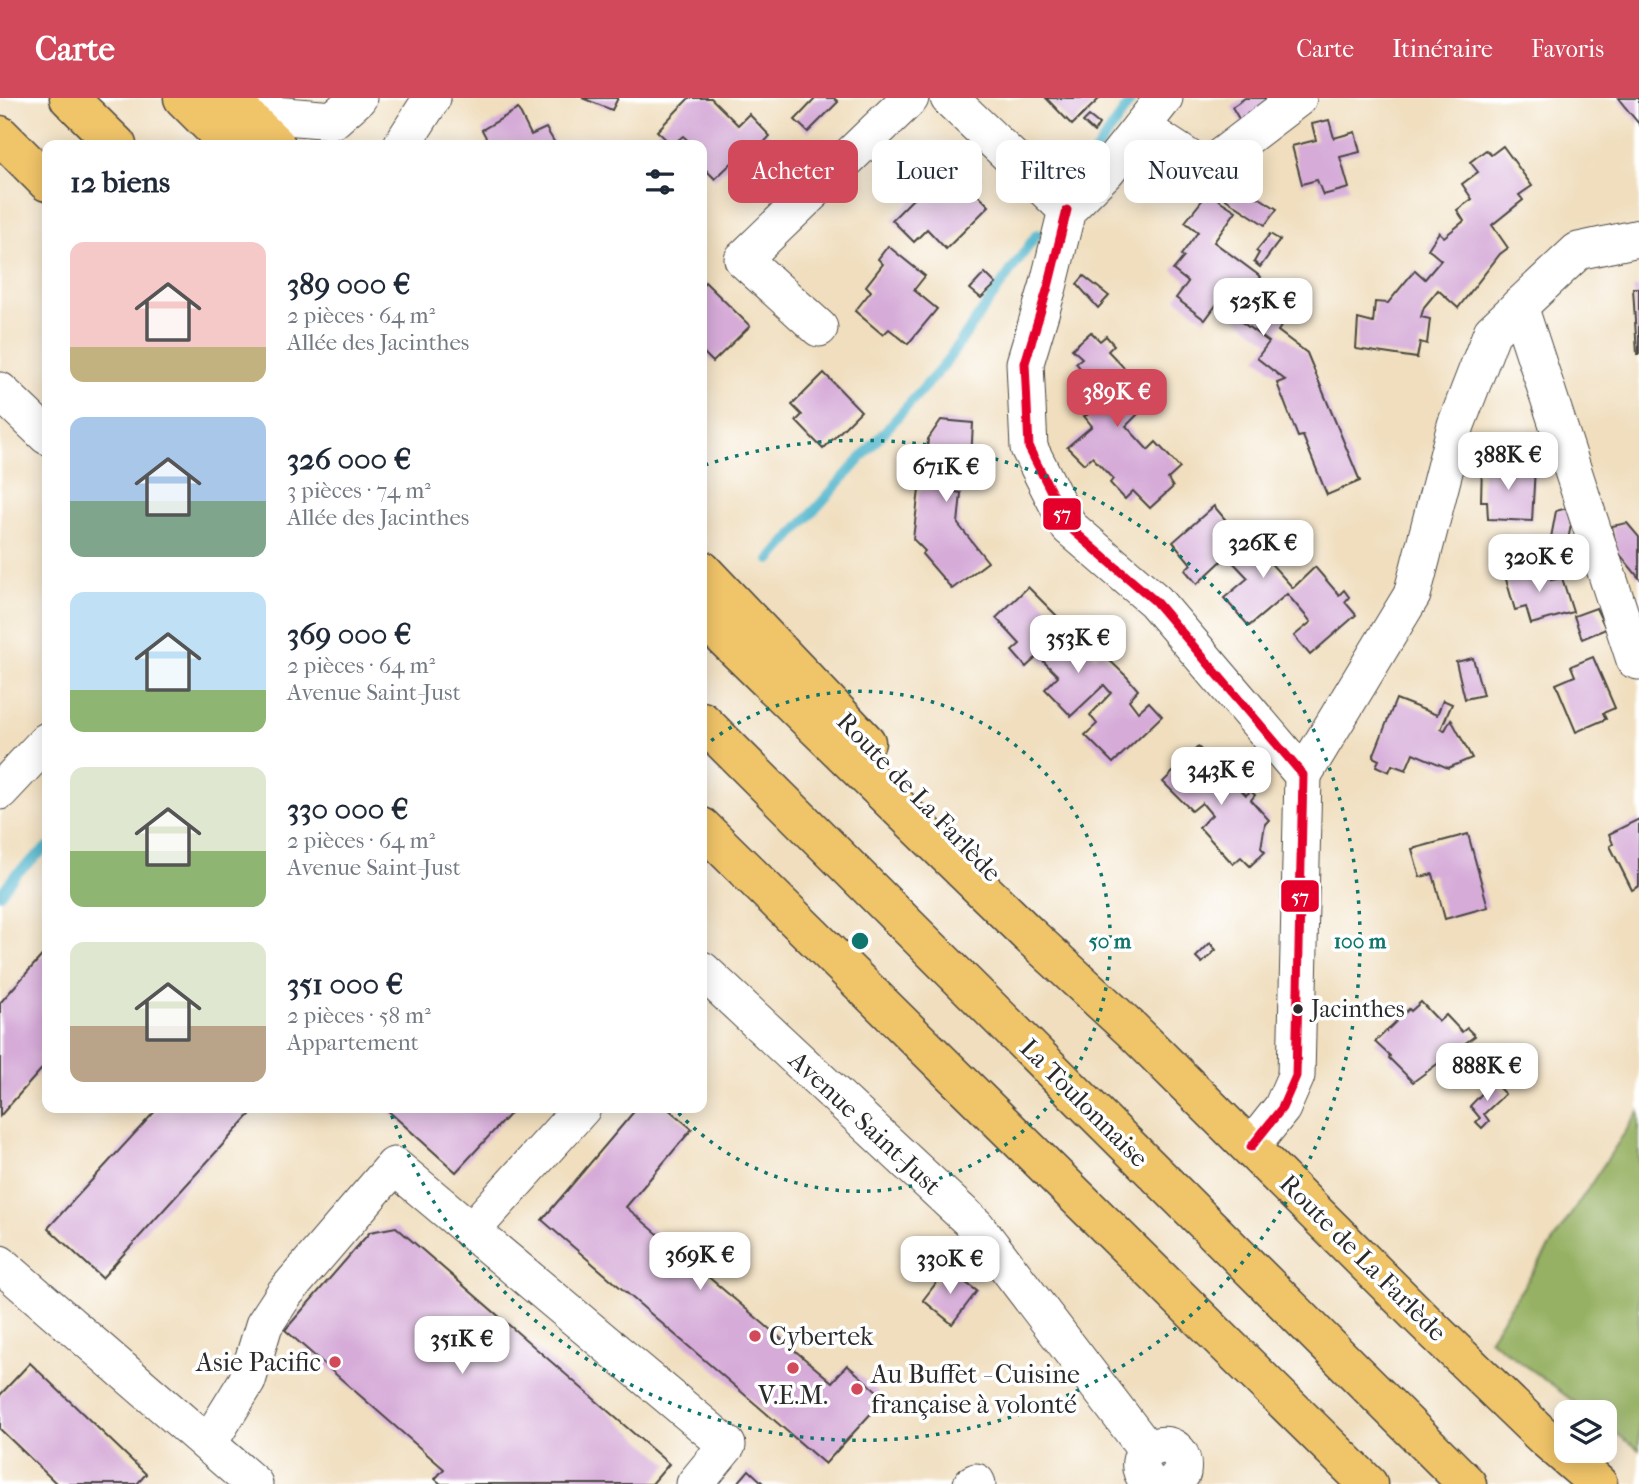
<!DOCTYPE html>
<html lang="fr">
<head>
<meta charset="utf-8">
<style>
  body { margin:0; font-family:"IM FELL French Canon",serif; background:#f6f6f7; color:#1f2937; height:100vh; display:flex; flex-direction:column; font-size:26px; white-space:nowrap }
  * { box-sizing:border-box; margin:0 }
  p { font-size:23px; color:#747a83 }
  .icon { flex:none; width:38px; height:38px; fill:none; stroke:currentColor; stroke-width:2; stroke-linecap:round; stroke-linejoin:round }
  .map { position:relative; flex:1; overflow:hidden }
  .details { position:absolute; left:42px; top:42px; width:665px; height:973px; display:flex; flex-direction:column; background:#fff; border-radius:14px; box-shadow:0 4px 18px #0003 }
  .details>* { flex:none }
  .hud { position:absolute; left:728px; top:42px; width:665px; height:63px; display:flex; gap:14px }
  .fabs { position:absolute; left:1554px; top:1302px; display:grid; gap:14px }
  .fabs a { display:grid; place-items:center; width:63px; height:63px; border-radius:14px; background:#fff; box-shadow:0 4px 18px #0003; font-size:35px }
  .price { position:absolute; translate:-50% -60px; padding:0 16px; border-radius:14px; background:#fff; color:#222; font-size:23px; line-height:46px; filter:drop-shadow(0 2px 4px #0008) }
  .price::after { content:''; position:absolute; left:50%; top:42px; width:21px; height:16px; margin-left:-10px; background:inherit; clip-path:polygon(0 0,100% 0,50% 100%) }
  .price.selected { background:#d1495b; color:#fff }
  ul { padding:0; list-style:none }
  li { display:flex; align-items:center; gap:21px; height:175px; padding:0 28px }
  li span { display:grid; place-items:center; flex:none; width:196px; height:140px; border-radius:14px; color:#555 }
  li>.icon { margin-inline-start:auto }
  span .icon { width:84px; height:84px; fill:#fffc; stroke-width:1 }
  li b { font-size:30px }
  h2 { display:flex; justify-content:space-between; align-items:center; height:84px; padding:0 28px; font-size:30px }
  .pill { padding:0 24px; border-radius:14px; background:#fff; box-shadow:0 4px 18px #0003; font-size:24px; line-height:63px }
  .pill.selected { background:#d1495b; color:#fff }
  header { display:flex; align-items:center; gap:42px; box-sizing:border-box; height:98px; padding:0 35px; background:#d1495b; color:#fff }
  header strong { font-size:33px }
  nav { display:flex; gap:38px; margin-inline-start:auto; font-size:24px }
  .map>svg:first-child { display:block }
  .forest { fill:#96b163; stroke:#606e47; stroke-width:2 }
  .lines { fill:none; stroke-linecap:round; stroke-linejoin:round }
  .stream { stroke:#4db4cb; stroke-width:10 }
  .building { fill:#d6abd8 }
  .minor-casing { stroke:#494641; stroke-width:39 }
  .major-casing { stroke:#494641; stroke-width:41 }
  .highway-casing { stroke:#494641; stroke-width:41 }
  .minor { stroke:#fff; stroke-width:37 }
  .major { stroke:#f0c469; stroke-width:38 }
  .highway { stroke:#f0c469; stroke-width:38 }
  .bus-1-casing { stroke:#fff; stroke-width:14 }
  .bus-1 { stroke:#e4002b; stroke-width:9 }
  .ring { fill:none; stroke:#0f766e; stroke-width:3.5; stroke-dasharray:3.5 7 }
  .bus-dot { fill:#2b2b2b; stroke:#fff; stroke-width:2.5 }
  .poi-dot { fill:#d1495b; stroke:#fff; stroke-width:2.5 }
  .labels { text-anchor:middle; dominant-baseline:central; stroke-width:7; stroke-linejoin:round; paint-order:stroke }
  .bus-label { font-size:24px; fill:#2b2b2b; stroke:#fff; text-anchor:start }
  .street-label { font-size:26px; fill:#2b2b2b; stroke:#fff }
  .poi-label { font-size:26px; fill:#2b2b2b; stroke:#fff; text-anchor:start }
  .centre { fill:#0f766e; stroke:#fff; stroke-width:3.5 }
  .ring-label { font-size:21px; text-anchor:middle; font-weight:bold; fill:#0f766e; stroke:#fff; stroke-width:7; stroke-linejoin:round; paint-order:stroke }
  .line-badge { stroke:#fff; stroke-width:2.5 }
  .badge-label { font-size:19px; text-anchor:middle; font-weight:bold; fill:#fff }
</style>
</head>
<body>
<header>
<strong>Carte</strong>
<nav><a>Carte</a><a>Itinéraire</a><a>Favoris</a></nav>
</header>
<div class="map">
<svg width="1639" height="1386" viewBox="0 0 1639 1386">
  <rect width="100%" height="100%" fill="#fff"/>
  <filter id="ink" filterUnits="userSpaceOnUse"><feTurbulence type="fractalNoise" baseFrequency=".0143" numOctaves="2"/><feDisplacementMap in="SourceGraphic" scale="14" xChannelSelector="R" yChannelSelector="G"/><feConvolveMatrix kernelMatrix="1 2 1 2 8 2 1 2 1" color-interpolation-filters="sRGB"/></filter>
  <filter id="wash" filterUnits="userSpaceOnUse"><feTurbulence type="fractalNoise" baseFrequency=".00686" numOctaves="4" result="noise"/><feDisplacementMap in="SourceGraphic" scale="28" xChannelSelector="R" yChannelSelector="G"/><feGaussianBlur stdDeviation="1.57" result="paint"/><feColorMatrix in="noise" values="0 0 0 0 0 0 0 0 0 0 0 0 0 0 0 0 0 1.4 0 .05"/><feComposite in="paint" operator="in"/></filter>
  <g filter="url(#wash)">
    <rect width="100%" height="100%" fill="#f0debe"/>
    <path class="forest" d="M1639 1013V1352L1605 1327V1314H1588L1489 1241Z"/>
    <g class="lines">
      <g class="stream">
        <path d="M1086 67 1133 0"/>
        <path d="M770 462 944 267 1037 136"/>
        <path d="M0 796 15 777 47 749"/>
      </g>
    </g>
    <g id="blocks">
      <g class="building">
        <path d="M582 0H618L612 12Z"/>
        <path d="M689 0H711L738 27 749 16 770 38 750 60 743 54 715 81 702 68V47H693L683 38 672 47 657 33Z"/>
        <path d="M816 0H834L838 4 808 34 795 22Z"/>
        <path d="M1046 0H1100L1072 27Z"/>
        <path d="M1245 0H1278L1242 26 1232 9Z"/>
        <path d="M1618 0H1639V26L1625 9Z"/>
        <path d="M518 11 531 37 546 30 556 47H490L482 32Z"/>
        <path d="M1089 18 1099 26 1094 34 1083 24Z"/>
        <path d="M1329 22 1334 40 1355 34 1360 54 1340 59 1349 90 1323 97 1317 82 1302 86 1292 48 1316 42 1312 26Z"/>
        <path d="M1503 48 1532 88 1519 97 1523 102 1492 127 1508 150 1500 156 1458 210 1438 192 1424 209 1421 219 1430 221 1427 246 1420 244 1417 260 1356 251 1358 221 1373 225 1375 204 1388 205 1415 172 1425 181 1441 162 1428 151 1439 134 1444 139 1464 123 1457 112 1472 101 1462 86 1478 74 1470 64 1486 52 1491 57Z"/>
        <path d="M954 73 989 108 946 151 927 131 914 144 892 122 937 77 944 84Z"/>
        <path d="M1236 85 1277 111 1265 127 1224 100Z"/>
        <path d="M1208 95 1236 113 1214 144 1261 179 1255 187 1290 215 1278 233 1307 255 1360 383 1327 397 1303 338 1298 339 1277 285 1285 282 1257 260 1269 244 1217 206 1205 222 1176 200 1188 184 1173 172 1184 159 1181 157 1198 134 1185 124Z"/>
        <path d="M1270 136 1280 142 1260 169 1254 164 1259 155 1256 153Z"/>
        <path d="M888 148 925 178 914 192 937 211 908 246 889 231 883 237 855 213 871 193 866 188 883 166 878 161Z"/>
        <path d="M985 175 996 186 981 200 970 191Z"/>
        <path d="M1084 178 1109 198 1098 210 1077 186Z"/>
        <path d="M705 184 750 228 713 264 702 253V188Z"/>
        <path d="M1633 190H1639V256H1637Z"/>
        <path d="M1091 234 1100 243 1106 238 1114 247 1108 253 1131 277 1116 291 1138 316 1126 328 1148 352 1156 344 1180 370 1168 381 1173 389 1150 410 1133 393 1125 401 1110 385 1113 381 1092 359 1084 366 1067 349 1092 328 1084 318 1087 317 1076 303 1094 287 1076 265 1082 260 1072 251Z"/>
        <path d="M824 275 861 313 823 351 796 323 802 317 792 307Z"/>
        <path d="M941 322 973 325 970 380H949L948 393 961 395 958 426 988 464 952 491 922 456 925 453 913 441 919 392H931L933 378H918L920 352 927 353 928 341Z"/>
        <path d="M1482 366 1535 369 1532 423 1488 421 1487 403H1481Z"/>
        <path d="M1214 408 1243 443 1247 439 1293 490 1315 469 1339 497 1344 492 1349 499 1345 504 1356 517 1310 557 1294 538 1311 524 1287 496 1249 528 1224 500 1248 480 1227 458 1197 486 1185 472 1191 466 1173 444Z"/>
        <path d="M1567 410 1571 427 1568 442 1550 445 1556 413Z"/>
        <path d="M1627 425 1639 439V480L1617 453 1612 428Z"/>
        <path d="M1547 466 1551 482 1562 480 1573 514 1531 526 1526 509 1515 512 1505 478Z"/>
        <path d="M1028 489 1090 551 1088 553 1095 559 1101 554 1127 579 1138 592 1129 602 1138 614 1149 604 1162 618 1113 665 1085 637 1097 626 1090 617 1111 595 1104 587 1071 618 1045 591 1058 578 1038 558 1026 569 1012 553 1020 546 996 520Z"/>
        <path d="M1596 510 1606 531 1582 541 1574 518Z"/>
        <path d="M1593 559 1615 610 1603 615 1606 621 1576 634 1556 586 1575 578 1571 568Z"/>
        <path d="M1473 560 1483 597 1465 601 1456 564Z"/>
        <path d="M1396 601 1437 617 1443 602 1452 606 1441 631 1445 632 1451 621 1472 660 1448 670 1413 655 1406 672 1392 667 1389 674 1376 668 1379 662 1373 659Z"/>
        <path d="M1198 649 1246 697 1251 693 1255 697 1251 702 1269 722 1265 726 1261 750 1265 754 1250 768 1241 759 1233 766 1199 729 1212 717 1202 705 1192 713 1163 684Z"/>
        <path d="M1639 721V788L1632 792 1610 748 1613 746 1609 736Z"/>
        <path d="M1468 736 1488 809 1445 821 1433 776 1420 779 1412 751Z"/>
        <path d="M1210 845 1216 852 1202 865 1196 859Z"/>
        <path d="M47 852V965L0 1018V905Z"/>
        <path d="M1421 904 1439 923 1446 917 1462 934 1467 930 1475 938 1413 984 1389 960 1390 958 1375 944 1409 911 1411 913Z"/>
        <path d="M1493 984 1505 996 1484 1016 1489 1023 1482 1030 1476 1024 1480 1020 1470 1008Z"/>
        <path d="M158 1010H256L102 1180 48 1130Z"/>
        <path d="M385 1010H515L456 1074Z"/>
        <path d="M637 1010H667L692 1031 626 1109 832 1284 847 1267 885 1300 825 1366 542 1122Z"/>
        <path d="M396 1129 669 1366 652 1386H441L435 1381 444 1371 285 1232 370 1134Z"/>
        <path d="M947 1171 977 1193 952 1226 923 1202Z"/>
        <path d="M30 1265 146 1376 137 1386H57L0 1331V1297Z"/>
        <path d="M749 1372 764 1386H737Z"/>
      </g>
    </g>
  </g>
  <g filter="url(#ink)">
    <use href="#blocks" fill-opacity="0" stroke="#494641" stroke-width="2"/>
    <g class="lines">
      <defs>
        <g id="minor">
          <path d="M247 0 273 17 333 22 358 0"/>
          <path d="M949 0 1067 112"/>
          <path d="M1141 29 1205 71 1298 0"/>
          <path d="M402 47 432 0"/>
          <path d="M1067 112 1048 189 1025 265 1029 350 1069 429 1155 503 1303 677 1296 978 1282 1010 1251 1049"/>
          <path d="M1067 112 1106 73 1164 0"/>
          <path d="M1519 208 1635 562 1639 563"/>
          <path d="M819 230 743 161 910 0"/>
          <path d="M0 293 47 338"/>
          <path d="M1303 677 1412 497 1456 327 1492 234 1578 153 1639 140"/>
          <path d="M0 693 47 643"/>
          <path d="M702 872 976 1128 1147 1352"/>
          <path d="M471 1133 582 1010"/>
          <path d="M0 1166 254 1386"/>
          <path d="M208 1346 247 1283 264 1227 285 1195 394 1068 727 1347 695 1386"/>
          <path d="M972 1386 976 1384 977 1386"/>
          <path d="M1151 1386C1114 1350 1189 1326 1182 1375L1172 1386"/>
        </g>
        <g id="major">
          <path d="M183 0 230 47"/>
          <path d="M227 0 276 47"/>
          <path d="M702 472 866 644"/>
          <path d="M702 518 1028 836 1131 931 1425 1224 1545 1340 1598 1386"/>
        </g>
        <g id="highway">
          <path d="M69 0 117 47"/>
          <path d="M0 37 47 84"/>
          <path d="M702 623 1467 1386"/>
          <path d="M702 729 1368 1386"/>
        </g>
      </defs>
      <use href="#minor" class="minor-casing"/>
      <use href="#major" class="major-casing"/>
      <use href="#highway" class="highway-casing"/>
      <use href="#minor" class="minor"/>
      <use href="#major" class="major"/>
      <use href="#highway" class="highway"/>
      <defs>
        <path id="bus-1" d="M1067 112 1048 189 1025 265 1029 350 1069 429 1155 503 1303 677 1296 978 1282 1010 1251 1049"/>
      </defs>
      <use href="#bus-1" class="bus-1-casing"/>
      <use href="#bus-1" class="bus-1"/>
    </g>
  </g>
  <g class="ring">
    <path d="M703 649A250 250 0 1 1 674 1010"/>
    <path d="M705 367A500 500 0 1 1 389 1010"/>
  </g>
  <circle class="bus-dot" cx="1298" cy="911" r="6"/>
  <g class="poi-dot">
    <circle cx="755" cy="1238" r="7"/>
    <circle cx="335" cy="1264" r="7"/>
    <circle cx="793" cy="1270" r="7"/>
    <circle cx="857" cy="1291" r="7"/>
  </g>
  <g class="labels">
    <g class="bus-label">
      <text x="1311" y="911">Jacinthes</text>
    </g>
    <g class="street-label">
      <text transform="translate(919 699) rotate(46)">Route de La Farlède</text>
      <text transform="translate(1084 1005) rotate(45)">La Toulonnaise</text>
      <text transform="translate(865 1025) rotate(43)">Avenue Saint-Just</text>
      <text transform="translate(1363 1160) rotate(45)">Route de La Farlède</text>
    </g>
    <g class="poi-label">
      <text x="769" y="1238">Cybertek</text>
      <text x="321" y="1264" text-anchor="end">Asie Pacific</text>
      <text x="871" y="1276">Au Buffet - Cuisine<tspan x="871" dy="30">française à volonté</tspan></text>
      <text x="793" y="1297" text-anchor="middle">V.E.M.</text>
    </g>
  </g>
  <circle cx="860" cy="843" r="10" class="centre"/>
  <g class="ring-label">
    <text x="1110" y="850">50 m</text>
    <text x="1360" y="850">100 m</text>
  </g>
  <g class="line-badge">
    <rect x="1042" y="399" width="40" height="34" rx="7" fill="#e4002b"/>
    <rect x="1280" y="781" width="40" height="34" rx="7" fill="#e4002b"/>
  </g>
  <g class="badge-label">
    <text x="1062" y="422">57</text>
    <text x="1300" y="805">57</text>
  </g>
</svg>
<div class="fabs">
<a><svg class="icon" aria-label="layers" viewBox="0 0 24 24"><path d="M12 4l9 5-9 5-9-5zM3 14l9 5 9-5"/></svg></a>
</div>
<b class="price" style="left:1263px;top:240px">525K €</b>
<b class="price selected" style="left:1117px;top:331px">389K €</b>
<b class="price" style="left:1508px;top:394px">388K €</b>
<b class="price" style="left:946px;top:406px">671K €</b>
<b class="price" style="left:1263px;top:482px">326K €</b>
<b class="price" style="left:1539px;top:496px">320K €</b>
<b class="price" style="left:1078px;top:577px">353K €</b>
<b class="price" style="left:1221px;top:709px">343K €</b>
<b class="price" style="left:1487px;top:1005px">888K €</b>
<b class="price" style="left:700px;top:1194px">369K €</b>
<b class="price" style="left:950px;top:1198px">330K €</b>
<b class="price" style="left:462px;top:1278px">351K €</b>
<div class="hud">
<a class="pill selected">Acheter</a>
<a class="pill">Louer</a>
<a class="pill">Filtres</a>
<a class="pill">Nouveau</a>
</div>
<section class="details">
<h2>12 biens<svg class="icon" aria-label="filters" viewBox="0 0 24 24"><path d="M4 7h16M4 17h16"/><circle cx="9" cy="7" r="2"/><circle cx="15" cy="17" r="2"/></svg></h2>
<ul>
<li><span style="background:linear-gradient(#f6c9c9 75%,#c2b280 0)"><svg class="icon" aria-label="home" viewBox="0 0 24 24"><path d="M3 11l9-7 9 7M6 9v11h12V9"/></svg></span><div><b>389 000 €</b><p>2 pièces · 64 m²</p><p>Allée des Jacinthes</p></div></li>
<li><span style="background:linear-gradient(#a9c7e8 60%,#7fa58c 0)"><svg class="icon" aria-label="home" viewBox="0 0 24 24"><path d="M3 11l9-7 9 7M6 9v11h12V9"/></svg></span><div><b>326 000 €</b><p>3 pièces · 74 m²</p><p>Allée des Jacinthes</p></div></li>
<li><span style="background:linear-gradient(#bfe0f5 70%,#8fb573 0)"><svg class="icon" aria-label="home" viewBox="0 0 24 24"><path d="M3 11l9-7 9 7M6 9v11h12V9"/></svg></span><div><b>369 000 €</b><p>2 pièces · 64 m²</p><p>Avenue Saint-Just</p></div></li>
<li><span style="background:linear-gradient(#dfe7d0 60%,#8fb573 0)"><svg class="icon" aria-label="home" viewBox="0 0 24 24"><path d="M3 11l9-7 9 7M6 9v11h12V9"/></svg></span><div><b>330 000 €</b><p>2 pièces · 64 m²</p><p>Avenue Saint-Just</p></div></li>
<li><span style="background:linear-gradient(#dfe7d0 60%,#b9a48a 0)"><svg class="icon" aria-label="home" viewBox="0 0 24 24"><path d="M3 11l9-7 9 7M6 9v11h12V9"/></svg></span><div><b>351 000 €</b><p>2 pièces · 58 m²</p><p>Appartement</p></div></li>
</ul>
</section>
</div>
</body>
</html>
